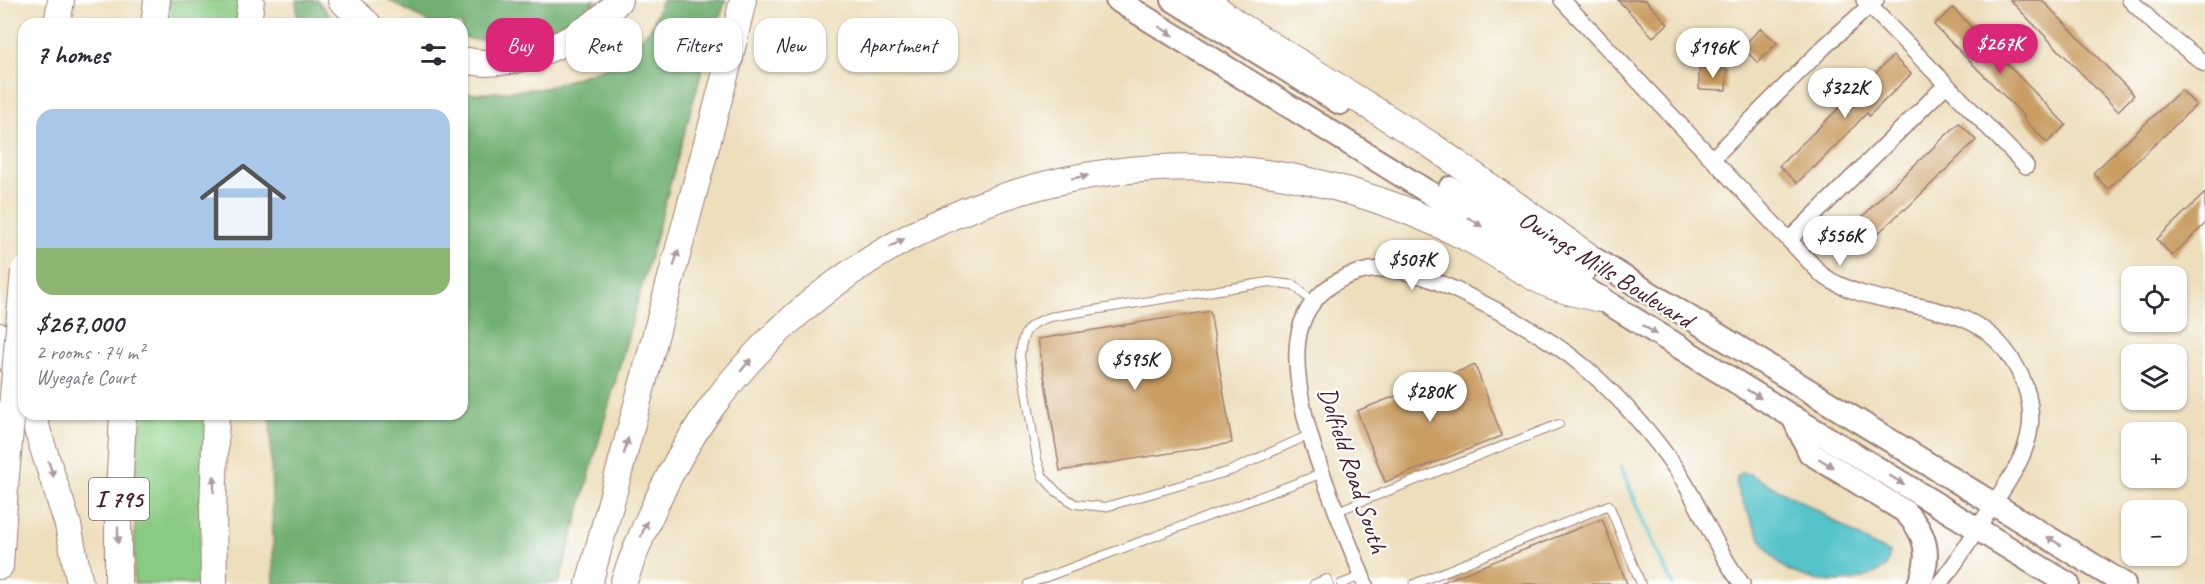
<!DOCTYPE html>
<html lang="en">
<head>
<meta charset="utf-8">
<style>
  body { margin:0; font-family:Caveat,sans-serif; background:#f2f2f3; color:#2b2b33; height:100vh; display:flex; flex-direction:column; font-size:22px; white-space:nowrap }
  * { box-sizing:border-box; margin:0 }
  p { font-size:20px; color:#7c7c81 }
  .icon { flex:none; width:33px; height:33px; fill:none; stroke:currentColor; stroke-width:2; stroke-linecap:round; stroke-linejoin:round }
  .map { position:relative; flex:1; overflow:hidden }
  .drawer { position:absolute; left:18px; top:18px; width:450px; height:402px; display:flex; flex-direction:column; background:#fff; border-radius:18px; box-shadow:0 2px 4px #0004 }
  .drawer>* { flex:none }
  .top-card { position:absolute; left:486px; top:18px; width:570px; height:54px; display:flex; gap:12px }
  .tools { position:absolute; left:2121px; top:266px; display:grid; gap:12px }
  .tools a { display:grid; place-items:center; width:66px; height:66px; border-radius:12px; background:#fff; box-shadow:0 2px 4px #0004; font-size:30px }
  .price { position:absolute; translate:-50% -51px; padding:0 14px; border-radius:21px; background:#fff; color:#222; font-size:20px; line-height:39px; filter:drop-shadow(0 2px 3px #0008) }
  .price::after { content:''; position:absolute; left:50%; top:36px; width:18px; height:14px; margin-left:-9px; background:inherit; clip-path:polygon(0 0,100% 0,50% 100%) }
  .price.selected { background:#db2777; color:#fff }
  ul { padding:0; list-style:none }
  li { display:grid; align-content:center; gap:12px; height:318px; padding:0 18px }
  li span { display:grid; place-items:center; height:186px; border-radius:18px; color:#555 }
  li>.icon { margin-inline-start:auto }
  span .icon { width:108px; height:108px; fill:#fffc; stroke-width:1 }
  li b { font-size:26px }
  h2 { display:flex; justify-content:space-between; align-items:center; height:72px; padding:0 18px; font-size:26px }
  .pill { padding:0 21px; border-radius:18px; background:#fff; box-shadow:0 2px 4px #0004; font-size:21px; line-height:54px }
  .pill.selected { background:#db2777; color:#fff }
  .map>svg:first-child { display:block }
  .green { fill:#8acb83; stroke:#6a7557; stroke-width:1.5 }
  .forest { fill:#6faf71; stroke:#5c674e; stroke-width:1.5 }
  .water { fill:#55c3ca; stroke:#50717a; stroke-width:1.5 }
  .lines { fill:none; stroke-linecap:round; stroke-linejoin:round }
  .stream { stroke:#55c3ca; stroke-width:4.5 }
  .building { fill:#ca9e64 }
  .service-casing { stroke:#9c7e74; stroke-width:10 }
  .minor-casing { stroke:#9c7e74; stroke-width:18 }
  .primary-casing { stroke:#9c7e74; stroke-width:26 }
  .motorway-casing { stroke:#9c7e74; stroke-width:28 }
  .service { stroke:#fff; stroke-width:8 }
  .minor { stroke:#fff; stroke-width:15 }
  .primary { stroke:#fff; stroke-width:22 }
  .motorway { stroke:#fff; stroke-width:26 }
  .motorway-bridge-casing { stroke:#9c7e74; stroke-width:28; stroke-linecap:butt }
  .motorway-bridge { stroke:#fff; stroke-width:26 }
  .oneway { fill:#ae9aa0 }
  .labels { text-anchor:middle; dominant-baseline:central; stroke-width:4.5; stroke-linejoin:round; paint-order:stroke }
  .shield { fill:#fff; stroke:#80626b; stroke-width:1.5 }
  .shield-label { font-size:24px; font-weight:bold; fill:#4a1f2b }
  .street-label { font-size:26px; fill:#4a1f2b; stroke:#fff }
</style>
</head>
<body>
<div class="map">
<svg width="2205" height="584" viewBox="0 0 2205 584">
  <rect width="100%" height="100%" fill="#fff"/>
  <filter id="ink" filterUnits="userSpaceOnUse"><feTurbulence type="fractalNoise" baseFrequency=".0167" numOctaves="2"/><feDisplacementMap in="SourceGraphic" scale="12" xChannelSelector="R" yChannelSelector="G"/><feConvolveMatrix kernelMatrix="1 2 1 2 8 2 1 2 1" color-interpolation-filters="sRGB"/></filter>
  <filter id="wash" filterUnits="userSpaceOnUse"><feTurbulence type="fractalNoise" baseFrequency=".008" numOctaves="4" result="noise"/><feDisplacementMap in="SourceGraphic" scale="24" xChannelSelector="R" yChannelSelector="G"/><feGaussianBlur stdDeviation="1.35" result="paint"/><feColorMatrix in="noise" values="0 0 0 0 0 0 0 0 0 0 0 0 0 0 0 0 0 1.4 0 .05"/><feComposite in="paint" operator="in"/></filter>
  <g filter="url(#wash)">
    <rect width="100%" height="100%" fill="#eddebc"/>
    <g class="green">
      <path d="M168 0H240L237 24H165Z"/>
      <path d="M137 414H210L205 584H134Z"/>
    </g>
    <g class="forest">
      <path d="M296 0H317L337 24H298Z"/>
      <path d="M389 0H596L574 19 523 36 473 40 462 36V24H431Z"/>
      <path d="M662 0H726L702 70 559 584H274L270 414H462V91L474 94 545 88 614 65 651 28Z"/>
    </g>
    <path class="water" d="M1742 473 1749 474 1815 509 1871 544 1890 553 1886 567C1864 582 1842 584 1816 580 1808 577 1798 575 1790 571 1765 559 1747 510 1736 486L1737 477Z"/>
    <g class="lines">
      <path class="stream" d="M1621 467 1655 549 1673 584"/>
    </g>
    <g id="blocks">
      <g class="building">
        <path d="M1618 0H1645L1668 24 1653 37Z"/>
        <path d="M2010 0H2042L2134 95 2118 111Z"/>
        <path d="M1953 8 2066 125 2047 143 2023 118 2024 116 1934 25Z"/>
        <path d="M1761 28 1777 43 1758 63 1742 47Z"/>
        <path d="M1893 56 1911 74 1869 116 1867 113 1814 168 1813 167 1797 183 1779 166Z"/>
        <path d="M1699 68 1727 69 1726 90 1699 89Z"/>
        <path d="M2181 90 2196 105 2108 189 2093 173Z"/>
        <path d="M1959 123 1976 140 1905 210 1904 209 1871 240 1872 242 1863 252 1846 234 1887 191Z"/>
        <path d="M2205 193V224L2172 256 2157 239Z"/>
        <path d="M1210 311 1232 443 1060 471 1038 339Z"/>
        <path d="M1475 365 1502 436 1385 482 1357 411Z"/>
        <path d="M1602 519 1627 584H1440V583Z"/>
      </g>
    </g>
  </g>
  <g filter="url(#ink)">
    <use href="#blocks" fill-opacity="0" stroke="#9c7e74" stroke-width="1.5"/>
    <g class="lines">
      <defs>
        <g id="service">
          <path d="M1311 434 1230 471 1105 507 1075 504 1057 492 1043 477 1037 459 1020 356C1022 332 1027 324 1050 317L1269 282 1294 285 1313 303"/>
          <path d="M1337 511 1559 424"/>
          <path d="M1028 584 1323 473"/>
          <path d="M1314 584 1327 579 1329 584"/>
          <path d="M1341 584 1362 576"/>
          <path d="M1414 584 1609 505 1641 584"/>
        </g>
        <g id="minor">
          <path d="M1562 0 1822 275C1864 304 1918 300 1964 319 1986 328 2002 343 2014 363 2026 382 2033 406 2030 428 2026 460 2002 490 1985 517 1970 540 1957 563 1939 584"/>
          <path d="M1864 0 2026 166"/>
          <path d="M2130 0 2159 28 2205 64"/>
          <path d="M1713 158 1824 47 1876 0"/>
          <path d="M1789 240 1946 85"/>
          <path d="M1365 584C1340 518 1294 420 1297 350 1298 326 1307 305 1325 290 1344 274 1369 267 1393 270 1417 272 1440 283 1462 293 1511 317 1559 342 1599 380 1632 411 1663 446 1686 485 1705 518 1719 554 1742 584"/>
        </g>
        <g id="primary">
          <path d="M1117 0 1793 417 2068 584"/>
          <path d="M1173 0 1340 103"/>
          <path d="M1450 188 1585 270"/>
          <path d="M1573 246 2124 584"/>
          <path d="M1793 417 1810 453 1904 511C1926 532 1932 556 1919 584"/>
        </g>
        <g id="motorway">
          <path d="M341 0 368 24"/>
          <path d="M1206 0 1236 23 1431 145 1587 255"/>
          <path d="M57 24 61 0"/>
          <path d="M154 24 157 0"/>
          <path d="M248 24 251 0"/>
          <path d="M462 60C469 61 477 63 485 63 532 63 589 36 619 0"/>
          <path d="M0 336 18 377"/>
          <path d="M32 414 68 525 80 584"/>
          <path d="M0 566 5 487"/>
          <path d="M118 584V515L123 414"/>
          <path d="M214 584 213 513 216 414"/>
          <path d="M589 584 729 61 743 0"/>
          <path d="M623 584C645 522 672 462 711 408 847 222 1089 129 1314 182 1366 194 1418 213 1465 237 1492 250 1516 269 1543 282 1560 291 1582 294 1600 299"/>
        </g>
      </defs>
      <use href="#service" class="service-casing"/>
      <use href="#minor" class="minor-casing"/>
      <use href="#primary" class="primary-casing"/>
      <use href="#motorway" class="motorway-casing"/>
      <use href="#service" class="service"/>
      <use href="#minor" class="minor"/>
      <use href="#primary" class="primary"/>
      <use href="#motorway" class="motorway"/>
      <defs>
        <path id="motorway-bridge" d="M5 487 24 271"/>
      </defs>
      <use href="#motorway-bridge" class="motorway-bridge-casing"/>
      <use href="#motorway-bridge" class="motorway-bridge"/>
    </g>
    <defs><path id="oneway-solid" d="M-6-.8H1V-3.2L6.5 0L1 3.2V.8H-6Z" transform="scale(1.5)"/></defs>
    <g class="oneway">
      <use href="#oneway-solid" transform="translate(1166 31) rotate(32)"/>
      <use href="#oneway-solid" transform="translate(1080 177) rotate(-10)"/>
      <use href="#oneway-solid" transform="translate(1475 222) rotate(32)"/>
      <use href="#oneway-solid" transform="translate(897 243) rotate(-29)"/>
      <use href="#oneway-solid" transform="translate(676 258) rotate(-75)"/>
      <use href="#oneway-solid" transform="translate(1650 330) rotate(32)"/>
      <use href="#oneway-solid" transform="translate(746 365) rotate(-49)"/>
      <use href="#oneway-solid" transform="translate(1754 394) rotate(32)"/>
      <use href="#oneway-solid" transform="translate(626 446) rotate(-75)"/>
      <use href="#oneway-solid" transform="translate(1826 463) rotate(32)"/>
      <use href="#oneway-solid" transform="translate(51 469) rotate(72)"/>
      <use href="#oneway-solid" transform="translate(1897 480) rotate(31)"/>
      <use href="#oneway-solid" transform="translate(214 484) rotate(-88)"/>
      <use href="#oneway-solid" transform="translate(644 529) rotate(-68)"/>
      <use href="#oneway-solid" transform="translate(118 535) rotate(90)"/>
      <use href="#oneway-solid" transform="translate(2054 541) rotate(-149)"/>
    </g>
  </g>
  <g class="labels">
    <rect class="shield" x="89" y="478" width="60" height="42" rx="4.5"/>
    <g class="shield-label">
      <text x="119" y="499">I 795</text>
    </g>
    <g class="street-label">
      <text transform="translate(1606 269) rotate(32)">Owings Mills Boulevard</text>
      <text transform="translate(1353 470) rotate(72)">Dolfield Road South</text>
    </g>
  </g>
</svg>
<div class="tools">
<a><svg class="icon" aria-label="locate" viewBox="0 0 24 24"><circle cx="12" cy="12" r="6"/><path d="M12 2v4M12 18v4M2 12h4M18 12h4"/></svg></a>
<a><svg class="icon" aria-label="layers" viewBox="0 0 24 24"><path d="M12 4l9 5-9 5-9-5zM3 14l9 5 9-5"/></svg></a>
<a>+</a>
<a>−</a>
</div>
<b class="price selected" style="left:2000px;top:75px">$267K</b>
<b class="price" style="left:1713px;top:79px">$196K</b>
<b class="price" style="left:1845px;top:119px">$322K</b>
<b class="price" style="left:1840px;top:267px">$556K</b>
<b class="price" style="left:1412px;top:291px">$507K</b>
<b class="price" style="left:1135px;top:391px">$595K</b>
<b class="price" style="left:1430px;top:423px">$280K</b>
<div class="top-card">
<a class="pill selected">Buy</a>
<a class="pill">Rent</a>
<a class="pill">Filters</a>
<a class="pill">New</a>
<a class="pill">Apartment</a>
</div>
<section class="drawer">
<h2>7 homes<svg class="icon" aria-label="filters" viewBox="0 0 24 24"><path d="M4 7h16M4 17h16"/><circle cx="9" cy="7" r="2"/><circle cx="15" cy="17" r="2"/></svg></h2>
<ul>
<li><span style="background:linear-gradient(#a9c7e8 75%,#8fb573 0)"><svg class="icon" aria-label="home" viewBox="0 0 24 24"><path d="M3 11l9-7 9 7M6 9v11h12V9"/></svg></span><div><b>$267,000</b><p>2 rooms · 74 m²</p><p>Wyegate Court</p></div></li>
</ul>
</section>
</div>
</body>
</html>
